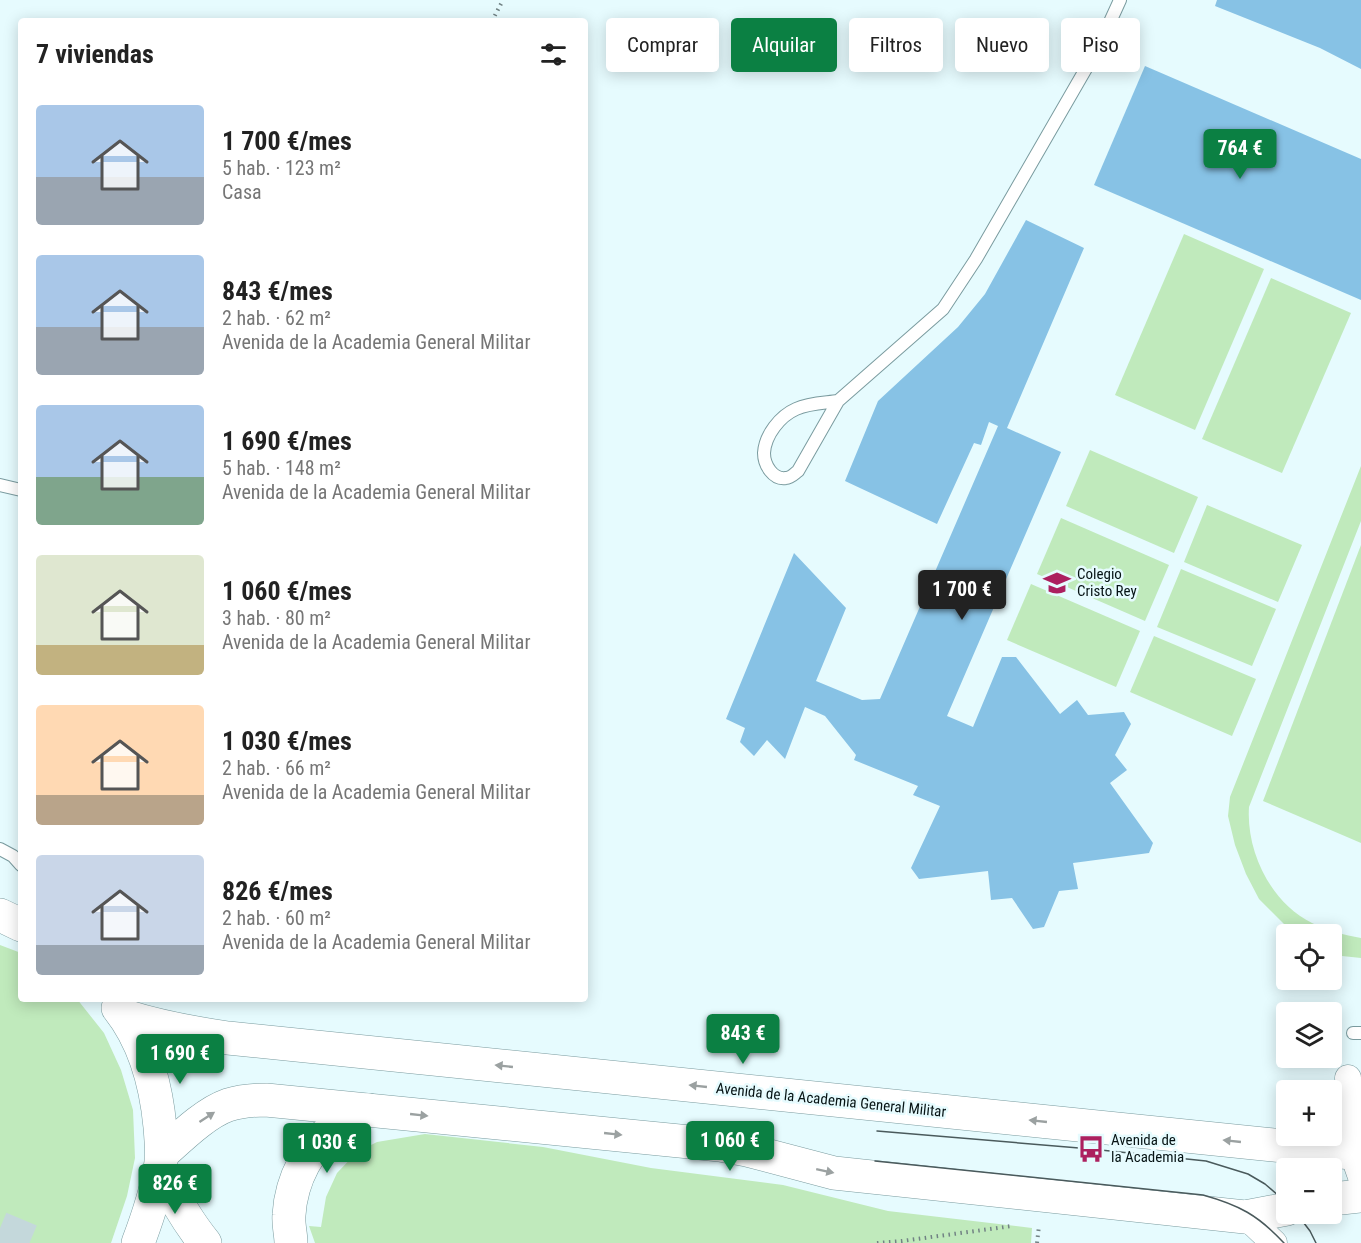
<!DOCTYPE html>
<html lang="es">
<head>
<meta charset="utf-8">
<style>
  body { margin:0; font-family:"Roboto Condensed",sans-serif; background:#f6f6f6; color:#222; height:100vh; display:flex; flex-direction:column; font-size:22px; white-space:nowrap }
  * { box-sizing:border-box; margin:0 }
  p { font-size:20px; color:#767676 }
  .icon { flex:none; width:33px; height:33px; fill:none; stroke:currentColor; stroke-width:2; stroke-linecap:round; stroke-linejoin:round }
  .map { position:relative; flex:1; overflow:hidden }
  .panel { position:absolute; left:18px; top:18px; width:570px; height:984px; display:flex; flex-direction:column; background:#fff; border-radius:6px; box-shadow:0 3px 15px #0003 }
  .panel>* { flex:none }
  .hud { position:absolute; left:606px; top:18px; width:570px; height:54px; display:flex; gap:12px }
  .tools { position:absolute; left:1276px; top:924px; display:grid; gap:12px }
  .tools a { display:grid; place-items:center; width:66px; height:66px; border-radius:6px; background:#fff; box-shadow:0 3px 15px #0003; font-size:30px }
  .price { position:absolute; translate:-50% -51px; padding:0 14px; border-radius:6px; background:#0b8043; color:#fff; font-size:20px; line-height:39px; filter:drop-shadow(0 2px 3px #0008) }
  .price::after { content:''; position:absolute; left:50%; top:36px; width:18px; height:14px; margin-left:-9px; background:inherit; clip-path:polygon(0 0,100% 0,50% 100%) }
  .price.active { background:#222; color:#fff }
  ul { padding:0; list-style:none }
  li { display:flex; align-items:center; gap:18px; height:150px; padding:0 18px }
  li span { display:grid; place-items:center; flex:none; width:168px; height:120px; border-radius:6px; color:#555 }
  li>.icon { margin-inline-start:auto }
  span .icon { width:72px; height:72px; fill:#fffc; stroke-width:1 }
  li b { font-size:26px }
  h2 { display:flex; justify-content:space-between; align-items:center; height:72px; padding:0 18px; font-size:26px }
  .chip { padding:0 21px; border-radius:6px; background:#fff; box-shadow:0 3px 15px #0003; font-size:21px; line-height:54px }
  .chip.active { background:#0b8043; color:#fff }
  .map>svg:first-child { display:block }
  .green { fill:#c0eabc }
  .building { fill:#87c2e5 }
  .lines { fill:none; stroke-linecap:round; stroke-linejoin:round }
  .trunk-tunnel { stroke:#c4d8db; stroke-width:33; stroke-dasharray:33 16; stroke-linecap:butt }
  .service-casing { stroke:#7a9b9f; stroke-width:14 }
  .minor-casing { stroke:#7a9b9f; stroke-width:27 }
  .secondary-casing { stroke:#7a9b9f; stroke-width:34 }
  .trunk-casing { stroke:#7a9b9f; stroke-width:34 }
  .path { stroke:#718284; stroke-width:4; stroke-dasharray:1.5 4.5; stroke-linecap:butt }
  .service { stroke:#fff; stroke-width:12 }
  .minor { stroke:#fff; stroke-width:26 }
  .secondary { stroke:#fff; stroke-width:33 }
  .trunk { stroke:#fff; stroke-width:33 }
  .tram { stroke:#4a5a5c; stroke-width:1.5 }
  .oneway { fill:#9ba1a1 }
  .labels { text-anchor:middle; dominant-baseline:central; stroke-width:5; stroke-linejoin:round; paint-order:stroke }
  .poi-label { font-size:15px; fill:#061314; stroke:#e6fbfe; text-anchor:start }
  .street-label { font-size:15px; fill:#061314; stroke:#e6fbfe }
</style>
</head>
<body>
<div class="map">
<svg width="1361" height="1243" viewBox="0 0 1361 1243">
  <rect width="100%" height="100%" fill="#e6fbfe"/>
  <g class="green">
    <path d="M1184 234 1264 269 1195 430 1115 395Z"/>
    <path d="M1271 278 1351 313 1282 473 1202 439Z"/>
    <path d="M1090 450 1198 497 1174 553 1066 506Z"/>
    <path d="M1361 466V521L1249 807C1246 852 1271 903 1312 923 1328 931 1344 935 1361 938V958L1342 956 1332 952V934H1299L1288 928 1259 899 1246 874 1235 845 1228 816 1230 797Z"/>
    <path d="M1207 505 1302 545 1278 602 1184 562Z"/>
    <path d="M1061 518 1169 565 1145 621 1037 574Z"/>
    <path d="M1361 545V843L1263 801Z"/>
    <path d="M1181 569 1276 609 1252 666 1157 627Z"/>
    <path d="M1031 584 1140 631 1116 687 1007 640Z"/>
    <path d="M1154 636 1256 679 1232 736 1130 692Z"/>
    <path d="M0 945 21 953V999H77L104 1033 121 1070 133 1110 135 1158 127 1196 111 1243H0Z"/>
    <path d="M425 1134 543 1147 651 1168 783 1185 888 1211 1032 1228 1031 1243H315L309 1226 321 1227 326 1197 337 1173 357 1152 377 1142Z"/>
  </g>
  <g class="building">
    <path d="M1217 0H1361V69L1320 48 1215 6Z"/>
    <path d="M1145 66 1361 159V300L1094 185Z"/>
    <path d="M1026 220 1084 248 1007 428 1061 452 947 716 973 727 1002 657H1016L1060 714 1077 700 1088 715 1124 712 1131 724 1115 755 1127 770 1110 783 1153 843 1149 853 1073 863 1078 889 1059 891 1044 927 1033 929 1012 898 991 900 988 871 919 879 911 868 940 806 913 795 918 786 854 760 856 755 825 716 805 707 785 759 767 740 754 756 740 742 745 728 726 719 794 553 846 608 816 681 862 700 880 699 998 426 989 422 981 445 974 443 937 524 845 481 878 401 958 327 985 294Z"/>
  </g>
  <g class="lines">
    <path class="trunk-tunnel" d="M0 1228 36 1243"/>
    <defs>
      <g id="service">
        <path d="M838 401C824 403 809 403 796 409 780 416 765 435 764 453 764 465 773 480 786 478 791 478 794 474 798 471L838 401 943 309 976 259 1099 46 1120 0"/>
        <path d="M0 485 21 490"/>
        <path d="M0 849 13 856 21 865"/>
        <path d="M1353 1033H1361"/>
      </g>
      <g id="minor">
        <path d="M1348 1078 1353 1154 1361 1177"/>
        <path d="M1245 1217 1255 1225 1274 1243"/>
      </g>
      <g id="secondary">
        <path d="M0 915 21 925"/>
        <path d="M118 1008C145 1042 156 1084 160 1127 161 1141 163 1155 160 1168 156 1194 147 1219 138 1243"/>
        <path d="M125 1016C159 1027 193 1033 228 1038L1361 1154"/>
        <path d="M162 1154C180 1138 205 1113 228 1105 241 1101 253 1100 266 1100L720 1145 747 1150 834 1173 1245 1217 1287 1209"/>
        <path d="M1332 1199 1361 1196"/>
        <path d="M291 1243C291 1234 288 1224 289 1215 291 1180 309 1144 339 1124 347 1118 358 1115 368 1110"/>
      </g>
      <path id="trunk" d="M160 1170C173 1196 186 1220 205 1243"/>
    </defs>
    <use href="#service" class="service-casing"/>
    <use href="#minor" class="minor-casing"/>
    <use href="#secondary" class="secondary-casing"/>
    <use href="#trunk" class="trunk-casing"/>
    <g class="path">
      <path d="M492 21 503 0"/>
      <path d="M877 1243 902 1241 1012 1226"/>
      <path d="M1037 1243 1039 1226"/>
    </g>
    <use href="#service" class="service"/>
    <use href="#minor" class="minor"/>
    <use href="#secondary" class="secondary"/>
    <use href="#trunk" class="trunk"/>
    <g class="tram">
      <path d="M877 1131 1091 1149 1206 1161 1248 1174 1265 1184 1287 1203"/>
      <path d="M875 1161 1203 1195C1239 1205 1258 1215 1284 1243"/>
      <path d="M1297 1214 1310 1231 1316 1243"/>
    </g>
  </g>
  <defs><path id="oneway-solid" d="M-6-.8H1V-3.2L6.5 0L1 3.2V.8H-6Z" transform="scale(1.5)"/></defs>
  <g class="oneway">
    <use href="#oneway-solid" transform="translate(504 1066) rotate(-174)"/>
    <use href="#oneway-solid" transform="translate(698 1086) rotate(-174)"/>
    <use href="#oneway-solid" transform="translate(419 1115) rotate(6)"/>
    <use href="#oneway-solid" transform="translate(207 1117) rotate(-33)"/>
    <use href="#oneway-solid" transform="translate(1038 1121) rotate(-174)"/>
    <use href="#oneway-solid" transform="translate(613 1134) rotate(6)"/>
    <use href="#oneway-solid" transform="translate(1232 1141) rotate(-174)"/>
    <use href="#oneway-solid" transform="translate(825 1171) rotate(12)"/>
  </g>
  <defs>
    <symbol id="school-bare" viewBox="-9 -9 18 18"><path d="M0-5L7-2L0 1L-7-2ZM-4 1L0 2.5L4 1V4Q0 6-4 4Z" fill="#ac205f" stroke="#e6fbfe" stroke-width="2.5" paint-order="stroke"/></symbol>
    <symbol id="bus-bare" viewBox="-9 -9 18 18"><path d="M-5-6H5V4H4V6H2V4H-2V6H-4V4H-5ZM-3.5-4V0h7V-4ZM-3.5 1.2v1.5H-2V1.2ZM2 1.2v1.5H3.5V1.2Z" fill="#ac205f" stroke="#e6fbfe" stroke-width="2.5" paint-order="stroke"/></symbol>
  </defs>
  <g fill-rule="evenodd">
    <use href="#school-bare" x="1038" y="564" width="38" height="38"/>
    <use href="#bus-bare" x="1072" y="1130" width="38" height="38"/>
  </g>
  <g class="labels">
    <g class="poi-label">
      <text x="1077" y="574">Colegio<tspan x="1077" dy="17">Cristo Rey</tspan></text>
      <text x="1111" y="1140">Avenida de<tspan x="1111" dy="17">la Academia</tspan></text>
    </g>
    <g class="street-label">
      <text transform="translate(831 1100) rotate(6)">Avenida de la Academia General Militar</text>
    </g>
  </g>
</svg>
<div class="tools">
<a><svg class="icon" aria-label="locate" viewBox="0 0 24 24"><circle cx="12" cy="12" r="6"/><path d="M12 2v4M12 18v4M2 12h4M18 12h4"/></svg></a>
<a><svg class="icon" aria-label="layers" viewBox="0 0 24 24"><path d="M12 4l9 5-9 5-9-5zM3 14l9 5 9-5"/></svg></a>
<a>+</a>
<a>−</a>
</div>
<b class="price" style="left:1240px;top:180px">764 €</b>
<b class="price active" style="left:962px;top:621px">1 700 €</b>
<b class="price" style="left:743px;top:1065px">843 €</b>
<b class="price" style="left:180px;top:1085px">1 690 €</b>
<b class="price" style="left:730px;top:1172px">1 060 €</b>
<b class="price" style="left:327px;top:1174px">1 030 €</b>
<b class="price" style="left:175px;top:1215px">826 €</b>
<div class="hud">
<a class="chip">Comprar</a>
<a class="chip active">Alquilar</a>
<a class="chip">Filtros</a>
<a class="chip">Nuevo</a>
<a class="chip">Piso</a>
</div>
<section class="panel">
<h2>7 viviendas<svg class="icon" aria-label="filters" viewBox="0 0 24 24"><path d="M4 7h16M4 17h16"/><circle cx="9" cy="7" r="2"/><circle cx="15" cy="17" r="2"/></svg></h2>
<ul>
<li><span style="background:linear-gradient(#a9c7e8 60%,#9aa5b1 0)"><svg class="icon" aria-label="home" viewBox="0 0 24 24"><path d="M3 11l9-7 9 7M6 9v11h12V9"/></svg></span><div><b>1 700 €/mes</b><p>5 hab. · 123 m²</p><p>Casa</p></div></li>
<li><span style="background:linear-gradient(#a9c7e8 60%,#9aa5b1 0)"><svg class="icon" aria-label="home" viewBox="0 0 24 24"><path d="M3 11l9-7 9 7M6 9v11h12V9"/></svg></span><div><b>843 €/mes</b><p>2 hab. · 62 m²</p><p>Avenida de la Academia General Militar</p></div></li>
<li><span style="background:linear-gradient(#a9c7e8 60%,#7fa58c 0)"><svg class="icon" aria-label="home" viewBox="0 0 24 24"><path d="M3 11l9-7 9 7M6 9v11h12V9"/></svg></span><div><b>1 690 €/mes</b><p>5 hab. · 148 m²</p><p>Avenida de la Academia General Militar</p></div></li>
<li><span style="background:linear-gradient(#dfe7d0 75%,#c2b280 0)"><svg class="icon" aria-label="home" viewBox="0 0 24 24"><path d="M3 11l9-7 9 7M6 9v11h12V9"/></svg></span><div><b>1 060 €/mes</b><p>3 hab. · 80 m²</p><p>Avenida de la Academia General Militar</p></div></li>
<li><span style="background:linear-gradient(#ffd9b3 75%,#b9a48a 0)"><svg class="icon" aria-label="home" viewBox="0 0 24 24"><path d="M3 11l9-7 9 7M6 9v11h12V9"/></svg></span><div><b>1 030 €/mes</b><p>2 hab. · 66 m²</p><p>Avenida de la Academia General Militar</p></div></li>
<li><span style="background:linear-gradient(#c9d6e8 75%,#9aa5b1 0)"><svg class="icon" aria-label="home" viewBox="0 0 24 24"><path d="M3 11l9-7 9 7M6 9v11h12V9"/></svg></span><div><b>826 €/mes</b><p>2 hab. · 60 m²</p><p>Avenida de la Academia General Militar</p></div></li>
</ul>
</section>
</div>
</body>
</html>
